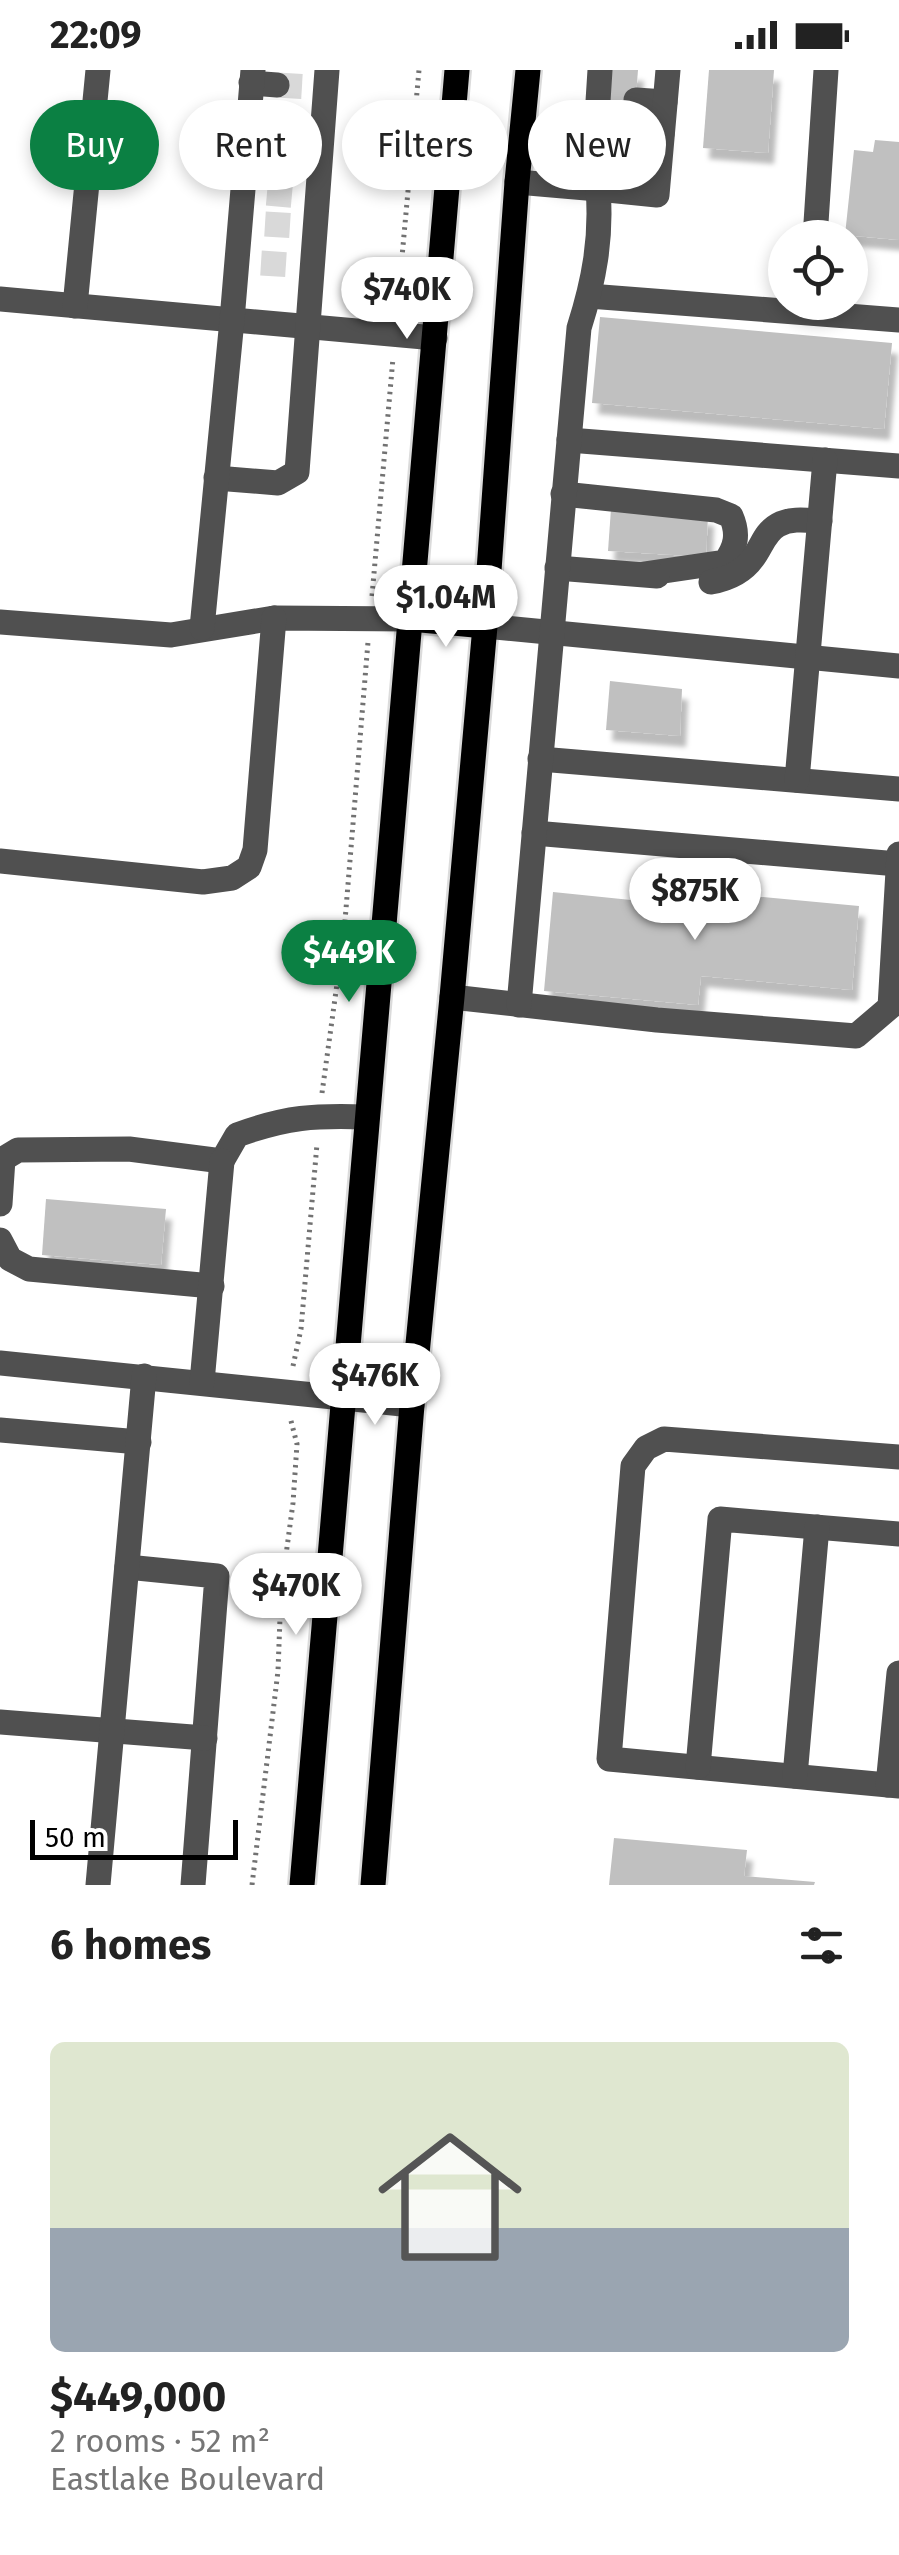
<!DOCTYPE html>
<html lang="en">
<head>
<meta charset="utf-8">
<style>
  body { margin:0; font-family:"Fira Sans",sans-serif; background:#f6f6f6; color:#222; height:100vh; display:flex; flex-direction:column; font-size:38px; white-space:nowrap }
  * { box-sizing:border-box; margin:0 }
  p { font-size:32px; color:#767676 }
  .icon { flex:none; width:55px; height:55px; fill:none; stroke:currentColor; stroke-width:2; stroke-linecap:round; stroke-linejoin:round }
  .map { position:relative; height:1815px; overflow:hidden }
  .sheet { display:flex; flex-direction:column; background:#fff; flex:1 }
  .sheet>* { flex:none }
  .top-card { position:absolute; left:30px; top:30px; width:840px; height:90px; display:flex; gap:20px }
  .controls { position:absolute; left:768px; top:150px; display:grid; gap:20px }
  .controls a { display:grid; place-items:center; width:100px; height:100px; border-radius:50%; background:#fff; box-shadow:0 5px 15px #0003; font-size:50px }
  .scale { position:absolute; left:30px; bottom:25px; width:208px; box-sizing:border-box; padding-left:10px; border:5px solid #000; border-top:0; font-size:28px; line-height:35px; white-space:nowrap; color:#000; -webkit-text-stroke:8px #fff; paint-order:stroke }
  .price { position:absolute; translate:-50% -85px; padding:0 22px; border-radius:35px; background:#fff; color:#222; font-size:32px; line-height:65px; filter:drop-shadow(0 2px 5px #0008) }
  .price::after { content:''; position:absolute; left:50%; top:60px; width:30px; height:22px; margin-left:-15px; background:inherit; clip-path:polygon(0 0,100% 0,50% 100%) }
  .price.current { background:#0b8043; color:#fff }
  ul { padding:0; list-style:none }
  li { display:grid; align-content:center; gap:20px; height:530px; padding:0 50px }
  li span { display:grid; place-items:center; height:310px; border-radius:15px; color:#555 }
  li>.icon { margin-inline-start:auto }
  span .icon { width:180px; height:180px; fill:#fffc; stroke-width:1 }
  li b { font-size:42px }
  h2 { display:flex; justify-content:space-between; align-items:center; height:120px; padding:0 50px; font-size:42px }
  .chip { padding:0 35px; border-radius:45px; background:#fff; box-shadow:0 5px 15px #0003; font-size:35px; line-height:90px }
  .chip.current { background:#0b8043; color:#fff }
  .status { display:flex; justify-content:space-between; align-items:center; height:70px; padding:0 50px; background:#fff; direction:ltr }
  .status svg { height:28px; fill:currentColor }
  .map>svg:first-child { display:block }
  .building { fill:#c0c0c0; filter:url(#shadow) }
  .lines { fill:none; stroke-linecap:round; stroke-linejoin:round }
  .minor-tunnel { stroke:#d9d9d9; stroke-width:25; stroke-dasharray:25 12; stroke-linecap:butt }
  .major-casing { stroke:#dbdbdb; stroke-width:30 }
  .path { stroke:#727272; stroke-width:5; stroke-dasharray:2.5 5; stroke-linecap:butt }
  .minor { stroke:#505050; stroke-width:25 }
  .major { stroke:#000; stroke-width:25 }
</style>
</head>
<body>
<div class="status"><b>22:09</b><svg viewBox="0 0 49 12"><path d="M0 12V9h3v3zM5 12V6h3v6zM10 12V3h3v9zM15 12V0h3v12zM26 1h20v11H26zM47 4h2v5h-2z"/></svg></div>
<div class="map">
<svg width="899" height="1815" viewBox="0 0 899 1815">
  <defs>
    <filter id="shadow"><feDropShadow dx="6" dy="11" stdDeviation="2.5" flood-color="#0004"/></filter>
  </defs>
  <rect width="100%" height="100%" fill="#fff"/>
  <g class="building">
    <path d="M608 0H638L631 88 600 85Z"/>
    <path d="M709 0H774L768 83 703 78Z"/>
    <path d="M875 70 899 72V170L845 165 854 80 873 82Z"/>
    <path d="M600 247 892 273 884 359 592 333Z"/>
    <path d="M611 439 708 445 706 487 608 481Z"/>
    <path d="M610 611 682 619 680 666 606 660Z"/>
    <path d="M633 815 859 836 852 920 701 906 698 935 544 921 553 822 631 830Z"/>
    <path d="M46 1129 166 1139 161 1195 42 1185Z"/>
    <path d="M614 1768 747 1780 744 1806 815 1812 814 1815H609Z"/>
  </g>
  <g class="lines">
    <g class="minor-tunnel">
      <path d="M277 15 311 17"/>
      <path d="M272 51 305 54"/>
      <path d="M270 89 304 92"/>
      <path d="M267 123 300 126"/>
      <path d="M265 154 297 156"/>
      <path d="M261 193 292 195"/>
    </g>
    <defs>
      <g id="major">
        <path d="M411 549 485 556"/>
        <path d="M302 1815 457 0"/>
        <path d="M373 1815 412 1335 452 927 485 556 517 112 528 0"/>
      </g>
    </defs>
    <use href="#major" class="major-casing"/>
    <g class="path">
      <path d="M397 242 419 0"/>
      <path d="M372 526 393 288"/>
      <path d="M322 1023 344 863 368 572"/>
      <path d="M293 1296 301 1259 317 1074"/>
      <path d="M252 1815 278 1601 281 1522 293 1433 297 1374 290 1347"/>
    </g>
    <g class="minor">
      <path d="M251 13 277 15"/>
      <path d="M636 30 665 32"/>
      <path d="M633 62 662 64"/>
      <path d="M517 112 598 119 594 94 600 0"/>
      <path d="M815 168 826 0"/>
      <path d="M589 226 899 250"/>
      <path d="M0 229 435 268"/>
      <path d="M75 236 98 0"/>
      <path d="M569 370 899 396"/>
      <path d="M216 408 278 413 297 402 327 0"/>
      <path d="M563 424 716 440 731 446C739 464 736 477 725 492L644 504"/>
      <path d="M557 498 657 506"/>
      <path d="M711 512C728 509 743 502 753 488 762 476 765 462 778 455 791 448 805 450 820 451"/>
      <path d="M0 552 171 565 274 548 411 549"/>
      <path d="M485 556 899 596"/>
      <path d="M202 558 232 250 253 0"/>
      <path d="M540 689 899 719"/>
      <path d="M797 710 825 390"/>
      <path d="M534 763 898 794"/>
      <path d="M0 791 203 812 232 808 249 797 255 780 274 548"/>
      <path d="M452 927 657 950 856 966 890 937 899 784"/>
      <path d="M519 935 579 258C594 211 602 168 598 119L657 125 668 0"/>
      <path d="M0 1134 3 1089 18 1080 129 1079 222 1091 237 1065C286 1047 315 1045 367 1047"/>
      <path d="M0 1170 10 1189 29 1199 212 1216"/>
      <path d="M0 1293 412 1335"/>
      <path d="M202 1312 222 1091"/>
      <path d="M0 1360 139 1372"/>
      <path d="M899 1387 664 1369 646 1378 633 1396 609 1689 899 1716"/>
      <path d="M127 1497 217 1506 193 1815"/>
      <path d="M0 1652 205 1668"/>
      <path d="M698 1697 720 1449 899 1464"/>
      <path d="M795 1706 817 1457"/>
      <path d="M888 1715 899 1603"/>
      <path d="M98 1815 144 1306"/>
    </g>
    <use href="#major" class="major"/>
  </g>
</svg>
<div class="controls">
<a><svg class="icon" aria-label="locate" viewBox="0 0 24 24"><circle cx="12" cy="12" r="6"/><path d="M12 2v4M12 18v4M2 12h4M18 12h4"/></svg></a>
</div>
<div class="scale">50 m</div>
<b class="price" style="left:407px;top:272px">$740K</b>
<b class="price" style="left:446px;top:580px">$1.04M</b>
<b class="price" style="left:695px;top:873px">$875K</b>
<b class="price current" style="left:349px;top:935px">$449K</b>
<b class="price" style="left:375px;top:1358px">$476K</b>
<b class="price" style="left:296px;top:1568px">$470K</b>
<div class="top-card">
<a class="chip current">Buy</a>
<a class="chip">Rent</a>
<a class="chip">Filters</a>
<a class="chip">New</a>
</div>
</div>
<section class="sheet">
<h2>6 homes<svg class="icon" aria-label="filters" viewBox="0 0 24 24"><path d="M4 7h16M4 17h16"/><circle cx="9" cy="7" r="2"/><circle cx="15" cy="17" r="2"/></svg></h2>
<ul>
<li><span style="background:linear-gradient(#dfe7d0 60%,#9aa5b1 0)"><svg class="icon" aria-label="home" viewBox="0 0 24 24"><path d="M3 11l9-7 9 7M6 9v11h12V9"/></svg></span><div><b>$449,000</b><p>2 rooms · 52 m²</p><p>Eastlake Boulevard</p></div></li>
</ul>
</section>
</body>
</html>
